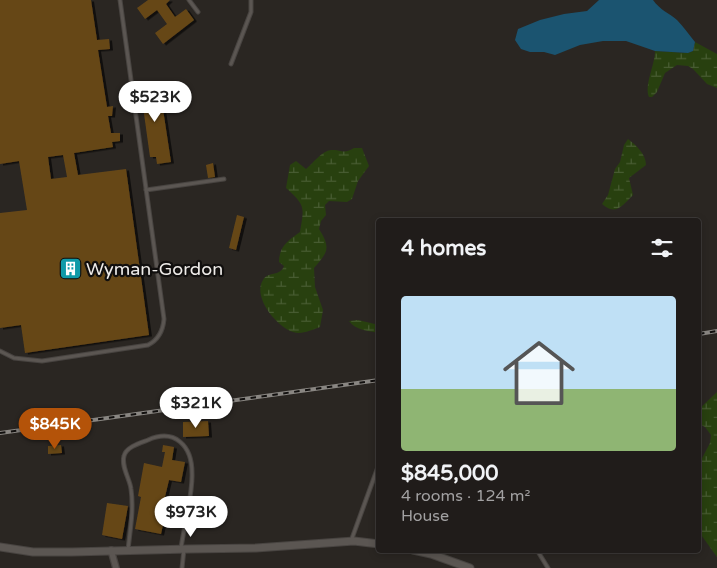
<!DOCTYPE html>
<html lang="en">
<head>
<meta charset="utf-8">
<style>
  body { margin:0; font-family:"Varela Round",sans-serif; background:#2d2927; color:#f1f3f6; height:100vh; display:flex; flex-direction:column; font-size:19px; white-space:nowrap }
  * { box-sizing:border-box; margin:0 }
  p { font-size:16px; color:#a2a1a2 }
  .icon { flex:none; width:28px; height:28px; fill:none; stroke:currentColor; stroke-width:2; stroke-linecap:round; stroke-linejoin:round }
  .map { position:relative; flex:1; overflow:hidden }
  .panel { position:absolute; left:376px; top:218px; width:325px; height:335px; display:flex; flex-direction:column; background:#201c1a; border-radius:5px; box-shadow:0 2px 8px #0003,0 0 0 1px #3d3a39 }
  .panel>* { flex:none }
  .price { position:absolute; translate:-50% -42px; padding:0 11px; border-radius:18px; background:#fff; color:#222; font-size:16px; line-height:32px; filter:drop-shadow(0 1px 2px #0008) }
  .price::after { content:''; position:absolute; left:50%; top:30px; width:15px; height:11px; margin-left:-8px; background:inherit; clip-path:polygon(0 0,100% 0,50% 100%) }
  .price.on { background:#b45309; color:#fff }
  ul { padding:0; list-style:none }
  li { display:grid; align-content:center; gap:10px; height:265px; padding:0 25px }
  li span { display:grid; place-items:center; height:155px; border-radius:5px; color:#555 }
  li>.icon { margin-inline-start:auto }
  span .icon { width:90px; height:90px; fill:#fffc; stroke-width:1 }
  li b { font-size:21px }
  h2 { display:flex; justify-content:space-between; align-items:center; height:60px; padding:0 25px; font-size:21px }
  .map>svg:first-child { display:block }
  .wetland { fill:url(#wetland-marsh) }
  .water { fill:#1b5470 }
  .building { fill:#664718; fill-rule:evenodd; filter:url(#shadow) }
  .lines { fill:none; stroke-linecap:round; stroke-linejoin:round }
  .service-casing { stroke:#484441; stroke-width:5 }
  .minor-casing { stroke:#484441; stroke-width:8 }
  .tertiary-casing { stroke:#484441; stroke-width:9 }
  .service { stroke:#5b5652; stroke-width:3 }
  .minor { stroke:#5b5652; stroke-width:5.5 }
  .tertiary { stroke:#5b5652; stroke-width:7 }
  .rail-casing { stroke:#898682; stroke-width:4 }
  .rail { stroke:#110f0e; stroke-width:2; stroke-dasharray:5.5; stroke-linecap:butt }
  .labels { text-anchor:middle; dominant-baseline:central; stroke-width:4.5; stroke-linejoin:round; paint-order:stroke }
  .poi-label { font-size:18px; fill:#efece9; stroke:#110f0e; text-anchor:start }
</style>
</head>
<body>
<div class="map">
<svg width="717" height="568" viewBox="0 0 717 568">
  <defs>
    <pattern id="wetland-marsh" width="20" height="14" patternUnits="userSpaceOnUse" patternTransform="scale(1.25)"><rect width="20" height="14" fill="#28400f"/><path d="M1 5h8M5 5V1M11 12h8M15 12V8" fill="none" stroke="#485c32"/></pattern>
    <filter id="shadow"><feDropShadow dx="3" dy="1.5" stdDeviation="0" flood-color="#0009"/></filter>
  </defs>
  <rect width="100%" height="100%" fill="#2a2622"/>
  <g class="wetland">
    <path d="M695 42 717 54V88L707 84 693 69 688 66 677 65 665 73 657 92 652 97H649C644 85 655 65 655 51L688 53 693 51Z"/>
    <path d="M628 139C636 145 646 154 646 165L629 178 633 195C622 206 616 216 602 204L608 195 615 169 620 162 624 145Z"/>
    <path d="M354 148H362L369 166 358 181 352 199 347 202 329 201 325 205 326 215 321 221 319 229C331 248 328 252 314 268L315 287 323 310 320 327C311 330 302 335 293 332 277 327 252 297 263 280 268 271 280 277 284 266L279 262C279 246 289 240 300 232 304 207 306 206 286 188L290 165 296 161 306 169C313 163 322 151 331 150 342 149 342 155 354 148Z"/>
    <path d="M358 320 379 325V333C369 331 355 330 349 321Z"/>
    <path d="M717 392V557L699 532V464L710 443 711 435 705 427 699 424V409Z"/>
  </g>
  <path class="water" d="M599 0H653C660 10 669 13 677 20 684 27 689 35 695 42L693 51 688 53 655 51 626 41H603L580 45 555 55 544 52H530L521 49 515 40 518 29 540 20 564 14 587 11Z"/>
  <g class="building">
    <path d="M0 0H91L97 40 109 39 110 49 98 50 107 107 113 106 112 116H108L111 133H120V141L112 142 113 147 74 153 78 175 126 169 149 335 25 353 21 325 0 328V213L27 210 19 161 0 164ZM63 155 67 177 51 179 48 157Z"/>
    <path d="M148 0H170L166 4 175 17 186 9 194 20 163 44 155 33 167 24 157 10 145 19 137 8Z"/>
    <path d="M159 83 171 162 157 164 156 157H150L140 85Z"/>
    <path d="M213 163 215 177 208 178 206 165Z"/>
    <path d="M237 215 244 217 236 250 229 248Z"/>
    <path d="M208 421 209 436 183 437V422Z"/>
    <path d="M61 445 62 453 48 454V446Z"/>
    <path d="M163 445 174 447 172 460 185 462 181 482 169 480 164 501 168 502 161 534 135 529 141 497 138 496 144 463 162 467 165 452H162Z"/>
    <path d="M107 503 128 506 122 539 102 535Z"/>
  </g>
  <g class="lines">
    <defs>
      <g id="service">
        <path d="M189 0 198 12"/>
        <path d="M231 64 251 12V0"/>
        <path d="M146 190 224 179"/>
        <path d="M0 351 14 358 42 361 148 345C158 340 163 331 164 319L120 0"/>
        <path d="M351 541 379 464"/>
        <path d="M128 550C130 530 134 510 131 489 130 479 121 467 124 456 126 447 140 443 148 440 175 428 192 446 192 473 193 494 184 526 181 548"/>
        <path d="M537 550 548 568"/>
        <path d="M182 568 184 549"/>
      </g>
      <path id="minor" d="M111 550 116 568"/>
      <g id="tertiary">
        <path d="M0 547 33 552H72L189 549 256 548 354 541 379 544"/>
        <path d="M413 550 431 554 470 568"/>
      </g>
    </defs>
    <use href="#service" class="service-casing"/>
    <use href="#minor" class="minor-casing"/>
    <use href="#tertiary" class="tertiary-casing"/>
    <use href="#service" class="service"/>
    <use href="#minor" class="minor"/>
    <use href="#tertiary" class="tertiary"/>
    <defs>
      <g id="rail">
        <path d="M699 334 717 331"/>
        <path d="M0 433 379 380"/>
      </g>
    </defs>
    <use href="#rail" class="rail-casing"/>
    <use href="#rail" class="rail"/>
  </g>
  <defs>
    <symbol id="building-square" viewBox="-11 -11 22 22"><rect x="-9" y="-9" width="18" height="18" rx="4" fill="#0f9aa8" stroke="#110f0e"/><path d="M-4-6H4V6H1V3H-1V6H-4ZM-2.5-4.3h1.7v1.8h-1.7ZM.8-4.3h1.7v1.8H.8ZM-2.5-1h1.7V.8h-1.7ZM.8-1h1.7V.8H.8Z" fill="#fff"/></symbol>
  </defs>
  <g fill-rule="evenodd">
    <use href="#building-square" x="58" y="256" width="25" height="25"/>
  </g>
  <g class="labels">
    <g class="poi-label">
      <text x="86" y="269">Wyman-Gordon</text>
    </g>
  </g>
</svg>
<b class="price" style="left:155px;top:123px">$523K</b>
<b class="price" style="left:196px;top:429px">$321K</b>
<b class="price on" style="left:55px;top:450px">$845K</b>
<b class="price" style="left:191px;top:538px">$973K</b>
<section class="panel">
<h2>4 homes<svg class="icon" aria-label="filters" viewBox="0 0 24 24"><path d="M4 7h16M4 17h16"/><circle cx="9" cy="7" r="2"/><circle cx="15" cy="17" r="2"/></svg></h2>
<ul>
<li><span style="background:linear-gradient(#bfe0f5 60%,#8fb573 0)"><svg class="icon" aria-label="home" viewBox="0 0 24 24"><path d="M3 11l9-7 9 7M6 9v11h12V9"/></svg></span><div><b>$845,000</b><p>4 rooms · 124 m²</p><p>House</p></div></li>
</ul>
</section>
</div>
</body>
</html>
